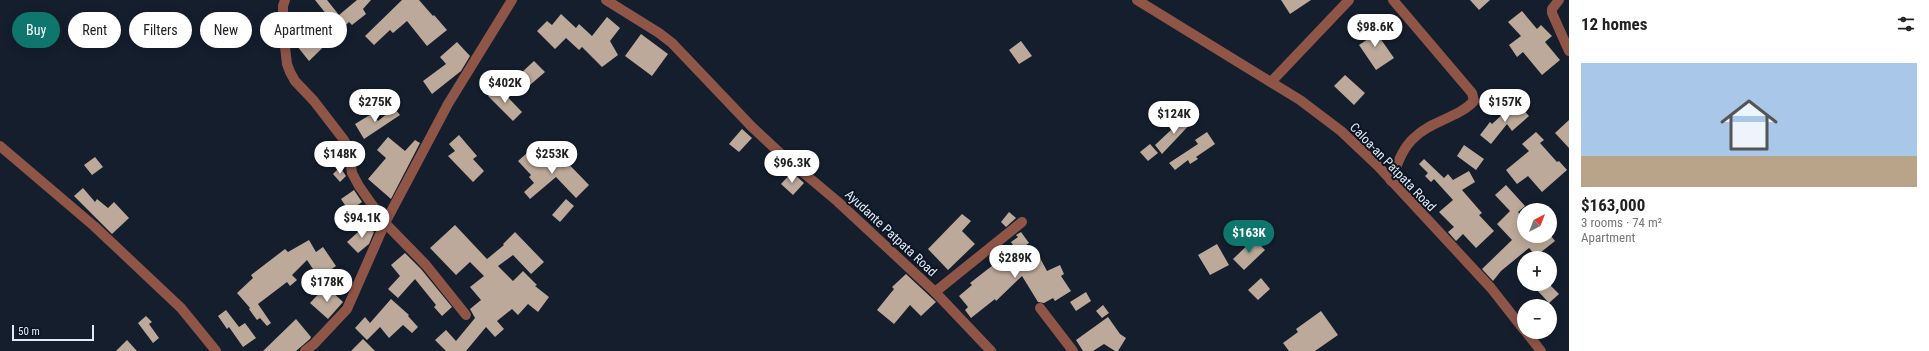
<!DOCTYPE html>
<html lang="en">
<head>
<meta charset="utf-8">
<style>
  body { margin:0; font-family:"Roboto Condensed",sans-serif; background:#f6f6f6; color:#222; height:100vh; display:flex; flex-direction:column; font-size:15px; white-space:nowrap }
  * { box-sizing:border-box; margin:0 }
  p { font-size:13px; color:#767676 }
  .icon { flex:none; width:22px; height:22px; fill:none; stroke:currentColor; stroke-width:2; stroke-linecap:round; stroke-linejoin:round }
  .map { position:relative; flex:1; overflow:hidden }
  .sheet { display:flex; flex-direction:column; background:#fff; width:360px }
  .sheet>* { flex:none }
  .guide { position:absolute; left:12px; top:12px; width:380px; height:36px; display:flex; gap:8px }
  .needle { width:26px; rotate:42deg }
  .tools { position:absolute; left:1517px; top:203px; display:grid; gap:8px }
  .tools a { display:grid; place-items:center; width:40px; height:40px; border-radius:50%; background:#fff; box-shadow:0 2px 10px #0003; font-size:20px }
  .scale { position:absolute; left:12px; bottom:10px; width:82px; box-sizing:border-box; padding-left:4px; border:2px solid #e3ebf5; border-top:0; font-size:11px; line-height:14px; white-space:nowrap; color:#e3ebf5; -webkit-text-stroke:3px #0b1523; paint-order:stroke }
  .price { position:absolute; translate:-50% -34px; padding:0 9px; border-radius:14px; background:#fff; color:#222; font-size:13px; line-height:26px; filter:drop-shadow(0 1px 2px #0008) }
  .price::after { content:''; position:absolute; left:50%; top:24px; width:12px; height:9px; margin-left:-6px; background:inherit; clip-path:polygon(0 0,100% 0,50% 100%) }
  .price.current { background:#0f766e; color:#fff }
  ul { padding:0; list-style:none }
  li { display:grid; align-content:center; gap:8px; height:212px; padding:0 12px }
  li+li { border-top:1px solid #e0e0e0 }
  li span { display:grid; place-items:center; height:124px; border-radius:0px; color:#555 }
  li>.icon { margin-inline-start:auto }
  span .icon { width:72px; height:72px; fill:#fffc; stroke-width:1 }
  li b { font-size:17px }
  h2 { display:flex; justify-content:space-between; align-items:center; height:48px; padding:0 12px; font-size:17px }
  .tag { padding:0 14px; border-radius:18px; background:#fff; box-shadow:0 2px 10px #0003; font-size:14px; line-height:36px }
  .tag.current { background:#0f766e; color:#fff }
  main { display:flex; flex:1; min-height:0 }
  .map>svg:first-child { display:block }
  .building { fill:#bda999 }
  .lines { fill:none; stroke-linecap:round; stroke-linejoin:round }
  .minor { stroke:#8f5648; stroke-width:10 }
  .labels { text-anchor:middle; dominant-baseline:central; stroke-width:4; stroke-linejoin:round; paint-order:stroke }
  .street-label { font-size:13px; fill:#e3ebf5; stroke:#0b1523 }
</style>
</head>
<body>
<main>
<div class="map">
<svg width="1569" height="351" viewBox="0 0 1569 351">
  <rect width="100%" height="100%" fill="#141e2d"/>
  <g class="building">
    <path d="M315 0H327L339 15 357 0H371L363 9 366 14 352 25 349 22 309 61 297 46 309 36 306 32 327 15Z"/>
    <path d="M402 0H419L433 16 434 15 447 30 427 46 407 21 393 33 390 30 374 45 365 36Z"/>
    <path d="M1281 0H1311L1290 14Z"/>
    <path d="M1470 0H1490L1479 10Z"/>
    <path d="M1522 11 1537 29 1541 25 1552 36 1545 42 1560 60 1542 75 1523 52 1517 57 1509 45 1521 36 1508 22Z"/>
    <path d="M561 14 576 28 579 24 592 36 607 17 620 28 610 41 618 55 602 67 582 47 579 50 566 38 555 49 537 31 547 21 552 25Z"/>
    <path d="M1368 21 1394 58 1376 70 1359 45 1368 39 1360 26Z"/>
    <path d="M641 34 668 54 652 76 625 56Z"/>
    <path d="M1021 41 1032 56 1019 64 1009 50Z"/>
    <path d="M457 42 470 56 461 71 432 94 423 81 446 64 440 57Z"/>
    <path d="M534 61 545 72 530 85 520 74Z"/>
    <path d="M1345 75 1365 93 1354 105 1334 86Z"/>
    <path d="M498 87 522 112 513 121 488 96Z"/>
    <path d="M1516 102 1529 116 1512 131 1507 124 1491 144 1480 135 1490 122 1492 124Z"/>
    <path d="M394 108 400 115 364 139 355 124 373 113 378 121Z"/>
    <path d="M1185 115 1194 120 1162 154 1155 145 1171 130 1174 133Z"/>
    <path d="M1569 120V148L1555 133Z"/>
    <path d="M742 129 752 138 739 152 729 144Z"/>
    <path d="M1207 132 1215 144 1196 157 1198 159 1190 164 1188 160 1175 170 1169 163 1198 144 1195 140Z"/>
    <path d="M1536 132 1544 140 1540 143 1557 162 1559 161 1567 170 1542 192 1528 176 1517 184 1506 170 1529 151 1522 144Z"/>
    <path d="M459 135 477 156 473 159 484 171 473 182 448 156 455 151 449 144Z"/>
    <path d="M388 137 405 151 415 140 420 143 391 199 368 179 386 158 377 150Z"/>
    <path d="M1150 144 1158 153 1148 161 1140 152Z"/>
    <path d="M1464 145 1484 159 1476 170 1457 156Z"/>
    <path d="M556 151 589 185 576 198 556 177 530 199 524 192 534 183 529 177 531 175 518 161 527 153 540 166Z"/>
    <path d="M95 157 103 167 92 175 84 165Z"/>
    <path d="M1424 159 1444 178 1448 174 1453 180 1469 171 1475 182 1462 190 1482 213 1479 215 1494 231 1476 248 1463 234 1456 241 1448 232 1454 227 1439 212 1453 200 1434 179 1431 182 1425 176 1428 173 1419 164Z"/>
    <path d="M340 167 346 176 340 182 333 174Z"/>
    <path d="M792 172 804 183 793 195 781 184Z"/>
    <path d="M1506 185 1525 206 1518 212 1524 220V236H1551L1555 241 1536 256 1529 248 1501 271 1493 281 1482 269 1512 240 1497 224 1510 211 1495 195Z"/>
    <path d="M83 188 95 202 97 199 108 208 114 202 129 218 112 234 74 196Z"/>
    <path d="M354 190 362 202 349 211 341 199Z"/>
    <path d="M566 199 574 206 560 222 552 215Z"/>
    <path d="M1009 212 1016 218 1006 227 1001 222Z"/>
    <path d="M962 214 971 221 962 231 975 244 948 270 928 249Z"/>
    <path d="M367 224 374 232 369 244 358 253 347 242Z"/>
    <path d="M455 225 487 259 504 245 503 244 515 232 544 262 531 274 513 255 498 266 513 281 523 271 537 285 535 286 549 297 538 312 528 304 518 315 512 309 497 321 504 329 495 337 486 327 466 351H446L435 340 446 330 456 341 475 318 470 309 481 300 470 287 484 276 470 262 456 275 430 248Z"/>
    <path d="M1021 232 1029 243 1026 245 1040 258 1047 271 1060 265 1064 274 1061 276 1071 291 1055 301 1053 298 1044 303 1038 302 1022 276 996 301 995 299 971 318 965 310 968 307 959 296 972 285 970 283 1015 248 1011 242 1018 237 1016 235Z"/>
    <path d="M1254 239 1265 250 1244 270 1233 259Z"/>
    <path d="M309 240 316 252 323 247 336 266 319 278 307 260 292 275 297 280 290 286 287 282 258 304 271 323 267 326 260 318 257 320 249 309 250 308 237 293 253 278 251 275 285 249 288 252Z"/>
    <path d="M1217 244 1229 265 1210 275 1198 255Z"/>
    <path d="M405 253 421 269 452 307 442 316 434 307 436 305 415 279 398 298 388 289 400 276 391 265Z"/>
    <path d="M906 274 936 302 921 316 910 305 894 324 877 310 894 289 892 287Z"/>
    <path d="M1261 278 1270 289 1258 300 1248 290Z"/>
    <path d="M1541 284H1549L1559 294 1549 303 1536 289Z"/>
    <path d="M326 286 343 302 328 319 310 303Z"/>
    <path d="M1086 292 1091 301 1076 311 1070 302Z"/>
    <path d="M391 299 409 315 408 316 418 327 412 333 403 325 389 338 380 327 367 340 355 328 365 317 370 323Z"/>
    <path d="M1103 305 1109 313 1102 318 1096 311Z"/>
    <path d="M226 310 239 327 245 323 256 338 243 347 229 327 227 329 218 316Z"/>
    <path d="M1321 311 1338 335 1315 351H1289L1283 343 1298 332 1296 329Z"/>
    <path d="M146 316 152 322 149 324 159 338 153 343 138 323Z"/>
    <path d="M1108 317 1120 334 1126 338 1118 351H1115L1104 344 1093 351H1083L1076 340Z"/>
    <path d="M296 319 311 337 310 339 296 351H263Z"/>
    <path d="M363 339 375 351H351Z"/>
    <path d="M127 340 137 351H116Z"/>
  </g>
  <g class="lines">
    <g class="minor">
      <path d="M285 0 283 6V30L287 64 290 72 295 81 314 101 344 140 349 150 352 173 359 186 385 223 426 265 466 315"/>
      <path d="M606 0 659 33 672 43 752 127 781 154 837 201 935 292 991 351"/>
      <path d="M1137 0 1300 100 1341 131 1378 166 1491 288 1524 330"/>
      <path d="M1559 0 1552 9V13L1569 51"/>
      <path d="M1271 82 1349 0"/>
      <path d="M0 146 94 226 181 308 216 351"/>
      <path d="M1391 181C1397 165 1402 148 1415 137 1431 121 1458 118 1474 101L1472 93 1393 0"/>
      <path d="M935 292 1022 222"/>
      <path d="M1040 308 1073 351"/>
      <path d="M1526 332 1541 351"/>
      <path d="M305 351 314 344 347 309 385 223 448 104 512 0"/>
    </g>
  </g>
  <g class="labels">
    <g class="street-label">
      <text transform="translate(1393 167) rotate(46)">Caloa-an Patpata Road</text>
      <text transform="translate(891 233) rotate(43)">Ayudante Patpata Road</text>
    </g>
  </g>
</svg>
<div class="tools">
<a><svg class="needle" viewBox="-14 -14 28 28"><path d="M0-13l5 13h-10z" fill="#e53935"/><path d="M0 13l5-13h-10z" fill="#767676"/></svg></a>
<a>+</a>
<a>−</a>
</div>
<div class="scale">50 m</div>
<b class="price" style="left:1375px;top:48px">$98.6K</b>
<b class="price" style="left:505px;top:104px">$402K</b>
<b class="price" style="left:375px;top:123px">$275K</b>
<b class="price" style="left:1505px;top:123px">$157K</b>
<b class="price" style="left:1174px;top:135px">$124K</b>
<b class="price" style="left:340px;top:175px">$148K</b>
<b class="price" style="left:552px;top:175px">$253K</b>
<b class="price" style="left:792px;top:184px">$96.3K</b>
<b class="price" style="left:362px;top:239px">$94.1K</b>
<b class="price current" style="left:1249px;top:254px">$163K</b>
<b class="price" style="left:1015px;top:279px">$289K</b>
<b class="price" style="left:327px;top:303px">$178K</b>
<div class="guide">
<a class="tag current">Buy</a>
<a class="tag">Rent</a>
<a class="tag">Filters</a>
<a class="tag">New</a>
<a class="tag">Apartment</a>
</div>
</div>
<section class="sheet">
<h2>12 homes<svg class="icon" aria-label="filters" viewBox="0 0 24 24"><path d="M4 7h16M4 17h16"/><circle cx="9" cy="7" r="2"/><circle cx="15" cy="17" r="2"/></svg></h2>
<ul>
<li><span style="background:linear-gradient(#a9c7e8 75%,#b9a48a 0)"><svg class="icon" aria-label="home" viewBox="0 0 24 24"><path d="M3 11l9-7 9 7M6 9v11h12V9"/></svg></span><div><b>$163,000</b><p>3 rooms · 74 m²</p><p>Apartment</p></div></li>
</ul>
</section>
</main>
</body>
</html>
